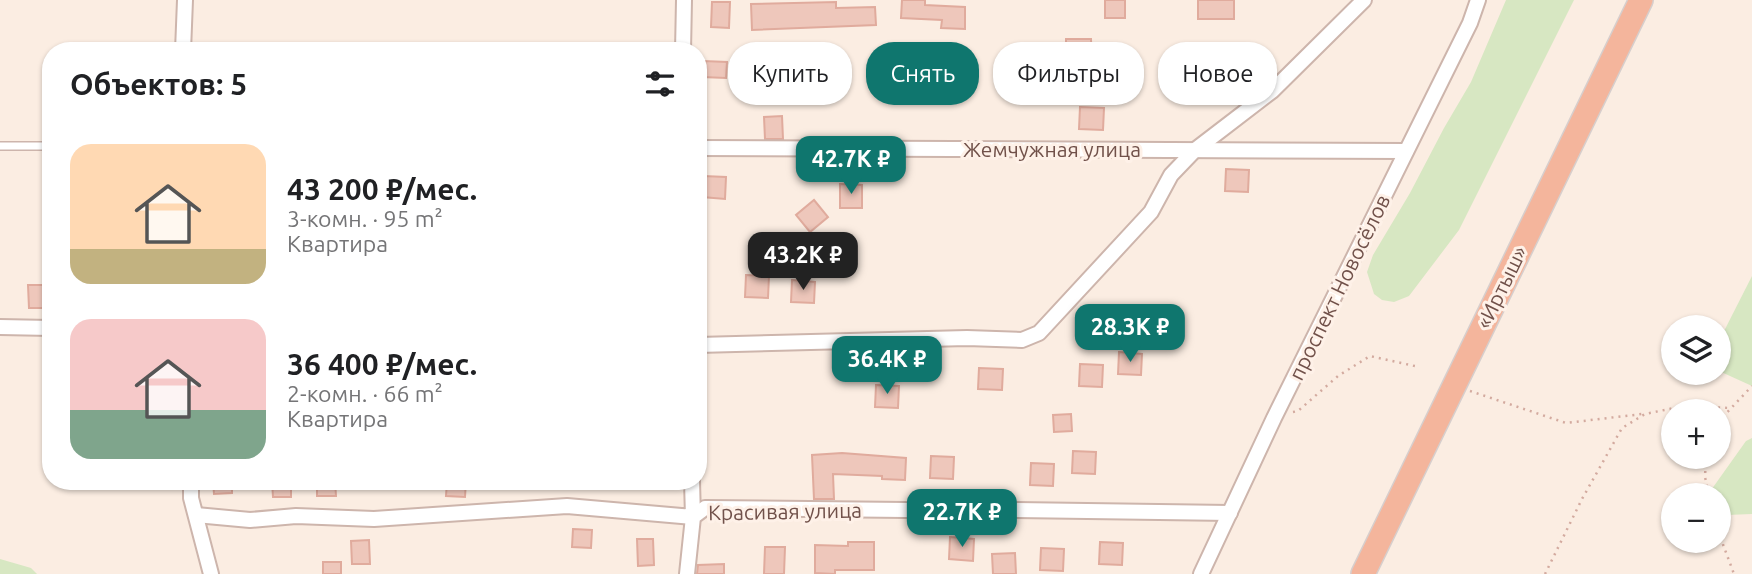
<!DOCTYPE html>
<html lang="ru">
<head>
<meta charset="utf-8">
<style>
  body { margin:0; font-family:Ubuntu,sans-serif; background:#f2f2f2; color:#202124; height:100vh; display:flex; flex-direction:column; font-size:26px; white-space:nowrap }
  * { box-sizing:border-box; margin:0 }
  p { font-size:23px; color:#757577 }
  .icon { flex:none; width:38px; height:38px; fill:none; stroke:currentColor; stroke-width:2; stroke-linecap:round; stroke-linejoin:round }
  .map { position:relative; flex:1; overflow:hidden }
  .drawer { position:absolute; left:42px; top:42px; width:665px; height:448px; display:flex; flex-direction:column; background:#fff; border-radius:28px; box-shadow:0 2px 5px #0004 }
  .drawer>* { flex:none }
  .top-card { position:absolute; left:728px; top:42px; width:665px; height:63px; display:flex; gap:14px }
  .controls { position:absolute; left:1661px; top:315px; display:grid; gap:14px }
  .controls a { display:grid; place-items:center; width:70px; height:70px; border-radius:50%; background:#fff; box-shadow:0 2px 5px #0004; font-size:35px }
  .price { position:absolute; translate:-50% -60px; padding:0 16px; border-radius:14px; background:#0f766e; color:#fff; font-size:23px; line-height:46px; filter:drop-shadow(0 2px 4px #0008) }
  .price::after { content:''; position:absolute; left:50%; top:42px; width:21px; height:16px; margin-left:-10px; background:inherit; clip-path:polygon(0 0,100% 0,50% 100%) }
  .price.current { background:#222; color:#fff }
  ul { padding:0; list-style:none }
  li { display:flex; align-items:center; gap:21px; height:175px; padding:0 28px }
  li span { display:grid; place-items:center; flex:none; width:196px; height:140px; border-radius:21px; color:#555 }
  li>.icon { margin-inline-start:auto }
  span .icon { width:84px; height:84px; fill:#fffc; stroke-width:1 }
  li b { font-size:30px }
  h2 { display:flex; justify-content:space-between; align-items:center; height:84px; padding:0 28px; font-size:30px }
  .chip { padding:0 24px; border-radius:28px; background:#fff; box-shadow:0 2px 5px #0004; font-size:24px; line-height:63px }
  .chip.current { background:#0f766e; color:#fff }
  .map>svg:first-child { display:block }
  .green { fill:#d7e7c2 }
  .building { fill:#eec7bb; stroke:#e0ab9d; stroke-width:2 }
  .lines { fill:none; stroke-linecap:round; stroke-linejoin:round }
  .service-casing { stroke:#cdb5ac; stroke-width:10 }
  .minor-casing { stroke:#cdb5ac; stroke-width:18 }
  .trunk-casing { stroke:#d7cecc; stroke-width:26 }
  .path { stroke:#d3aa9f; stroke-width:2.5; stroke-dasharray:2 5; stroke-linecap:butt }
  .service { stroke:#fff; stroke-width:7 }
  .minor { stroke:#fff; stroke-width:14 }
  .trunk { stroke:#f4b59c; stroke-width:23 }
  .labels { text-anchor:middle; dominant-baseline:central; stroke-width:6; stroke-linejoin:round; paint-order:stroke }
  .street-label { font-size:21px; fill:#71514a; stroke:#fef1e8 }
</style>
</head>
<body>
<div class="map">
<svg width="1752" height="574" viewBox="0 0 1752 574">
  <rect width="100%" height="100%" fill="#fbede2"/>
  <g class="green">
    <path d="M1506 0H1574L1459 230 1409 296 1394 302 1382 300 1374 294 1367 272 1373 255 1410 193 1444 128 1471 82Z"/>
    <path d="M1752 276V386L1719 371V341Z"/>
    <path d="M1752 438V514L1727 515 1719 505 1718 495H1711L1709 493 1746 441Z"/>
    <path d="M0 559 31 568 37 574H0Z"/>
  </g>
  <g class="building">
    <path d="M902 0H925V5L965 7V29L941 28 942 20 901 18Z"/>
    <rect x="1105" y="0" width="20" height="18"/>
    <rect x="1198" y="0" width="36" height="19"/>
    <path d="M712 2H730L729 28 711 27Z"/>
    <path d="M836 2V8L875 7 876 25 752 30 751 4Z"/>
    <path d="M1066 39H1091L1092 64H1066Z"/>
    <path d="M703 61 727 62 726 78 702 77Z"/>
    <path d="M1080 107 1104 108 1103 130 1079 129Z"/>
    <path d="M782 116 783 139H765L764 117Z"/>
    <path d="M1226 169 1249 170 1248 192 1225 191Z"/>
    <path d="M703 176 726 177 725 199 702 197Z"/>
    <path d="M840 184 862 185V208H840Z"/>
    <path d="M814 200 828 217 810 232 796 215Z"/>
    <path d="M746 275 769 276 768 298 745 297Z"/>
    <path d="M792 280 815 282 814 303 791 302Z"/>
    <path d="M28 285H47V308H29Z"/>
    <path d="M1119 352 1142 354 1141 375 1118 374Z"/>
    <path d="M1080 364 1103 365 1102 387 1079 386Z"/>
    <path d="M979 368 1003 369 1002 390 978 389Z"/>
    <path d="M876 385 899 386 898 408 875 407Z"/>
    <path d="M1071 414 1072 431 1054 432 1053 415Z"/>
    <path d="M1073 451 1096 452 1095 474 1072 473Z"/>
    <path d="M842 453 906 458 905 480 882 479V476L833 474 834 499H814L812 455Z"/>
    <path d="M931 456 954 457 953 479 930 478Z"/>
    <path d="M1031 463 1054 464 1053 486 1030 485Z"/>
    <path d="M213 481H232V493L214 494Z"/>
    <path d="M272 481H291V497H273Z"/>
    <path d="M317 481H335L336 496H317Z"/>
    <path d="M447 481H466L465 497 446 496Z"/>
    <path d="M573 529 592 530 591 548 572 547Z"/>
    <path d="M950 537 974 539 973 561 949 559Z"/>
    <path d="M637 539H653L654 565 638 566Z"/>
    <path d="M369 540 370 564H352L351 541Z"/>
    <path d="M848 542H874V570H835V574L815 573V545L848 546Z"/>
    <path d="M1100 542 1123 543 1122 565 1099 564Z"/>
    <path d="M765 547H785L784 574H764Z"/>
    <path d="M1041 548 1064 549 1063 571 1040 570Z"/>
    <path d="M1015 553 1016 574H993L992 554Z"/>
    <rect x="323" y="562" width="18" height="12"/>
    <path d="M724 564V574H697L698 565Z"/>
  </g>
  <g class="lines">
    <defs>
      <path id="service" d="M0 146H51"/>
      <g id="minor">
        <path d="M183 51 185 0"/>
        <path d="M683 51 684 0"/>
        <path d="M698 148 1406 151"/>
        <path d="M0 327 51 328"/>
        <path d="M698 345 967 338 1022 340 1039 333 1151 212 1171 175 1195 150 1272 91 1364 0"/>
        <path d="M191 481V498L211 574"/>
        <path d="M196 515 250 520 296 516 374 519 567 506 693 517 692 481"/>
        <path d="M687 574 693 517 705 508 906 510 960 512 1010 510 1230 513"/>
        <path d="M1201 574 1274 418 1470 23 1478 0"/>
      </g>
      <path id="trunk" d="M1363 574 1641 0"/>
    </defs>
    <use href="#service" class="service-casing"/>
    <use href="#minor" class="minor-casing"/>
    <use href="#trunk" class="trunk-casing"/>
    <g class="path">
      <path d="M1470 391 1566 423 1642 414"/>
      <path d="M1293 412 1298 411 1338 376 1370 356 1419 367"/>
      <path d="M1718 422 1752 386"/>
      <path d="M1706 457 1705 477 1709 495"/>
      <path d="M1718 531 1734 574"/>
      <path d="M1545 574 1582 499 1622 428 1645 414 1684 406 1730 408"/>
    </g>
    <use href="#service" class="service"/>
    <use href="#minor" class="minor"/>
    <use href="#trunk" class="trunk"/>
  </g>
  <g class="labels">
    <g class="street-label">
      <text x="1052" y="149">Жемчужная улица</text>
      <text transform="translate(1339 287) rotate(-64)">проспект Новосёлов</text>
      <text transform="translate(1501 287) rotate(-64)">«Иртыш»</text>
      <text transform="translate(785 511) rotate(-1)">Красивая улица</text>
    </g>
  </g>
</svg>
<div class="controls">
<a><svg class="icon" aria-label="layers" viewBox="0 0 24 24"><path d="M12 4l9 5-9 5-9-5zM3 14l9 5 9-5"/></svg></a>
<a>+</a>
<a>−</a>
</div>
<b class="price" style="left:851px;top:196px">42.7K ₽</b>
<b class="price current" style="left:803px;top:292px">43.2K ₽</b>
<b class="price" style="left:1130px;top:364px">28.3K ₽</b>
<b class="price" style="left:887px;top:396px">36.4K ₽</b>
<b class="price" style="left:962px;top:549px">22.7K ₽</b>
<div class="top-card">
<a class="chip">Купить</a>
<a class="chip current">Снять</a>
<a class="chip">Фильтры</a>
<a class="chip">Новое</a>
</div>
<section class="drawer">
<h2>Объектов: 5<svg class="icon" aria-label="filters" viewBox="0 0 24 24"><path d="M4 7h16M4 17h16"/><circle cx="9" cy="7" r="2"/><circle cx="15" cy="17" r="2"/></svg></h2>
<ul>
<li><span style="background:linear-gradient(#ffd9b3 75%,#c2b280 0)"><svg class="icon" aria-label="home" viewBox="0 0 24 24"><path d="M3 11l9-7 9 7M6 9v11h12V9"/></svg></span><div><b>43 200 ₽/мес.</b><p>3-комн. · 95 m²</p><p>Квартира</p></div></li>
<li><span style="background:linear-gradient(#f6c9c9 65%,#7fa58c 0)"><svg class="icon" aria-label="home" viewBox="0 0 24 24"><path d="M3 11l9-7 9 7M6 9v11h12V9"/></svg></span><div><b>36 400 ₽/мес.</b><p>2-комн. · 66 m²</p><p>Квартира</p></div></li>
</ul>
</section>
</div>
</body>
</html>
